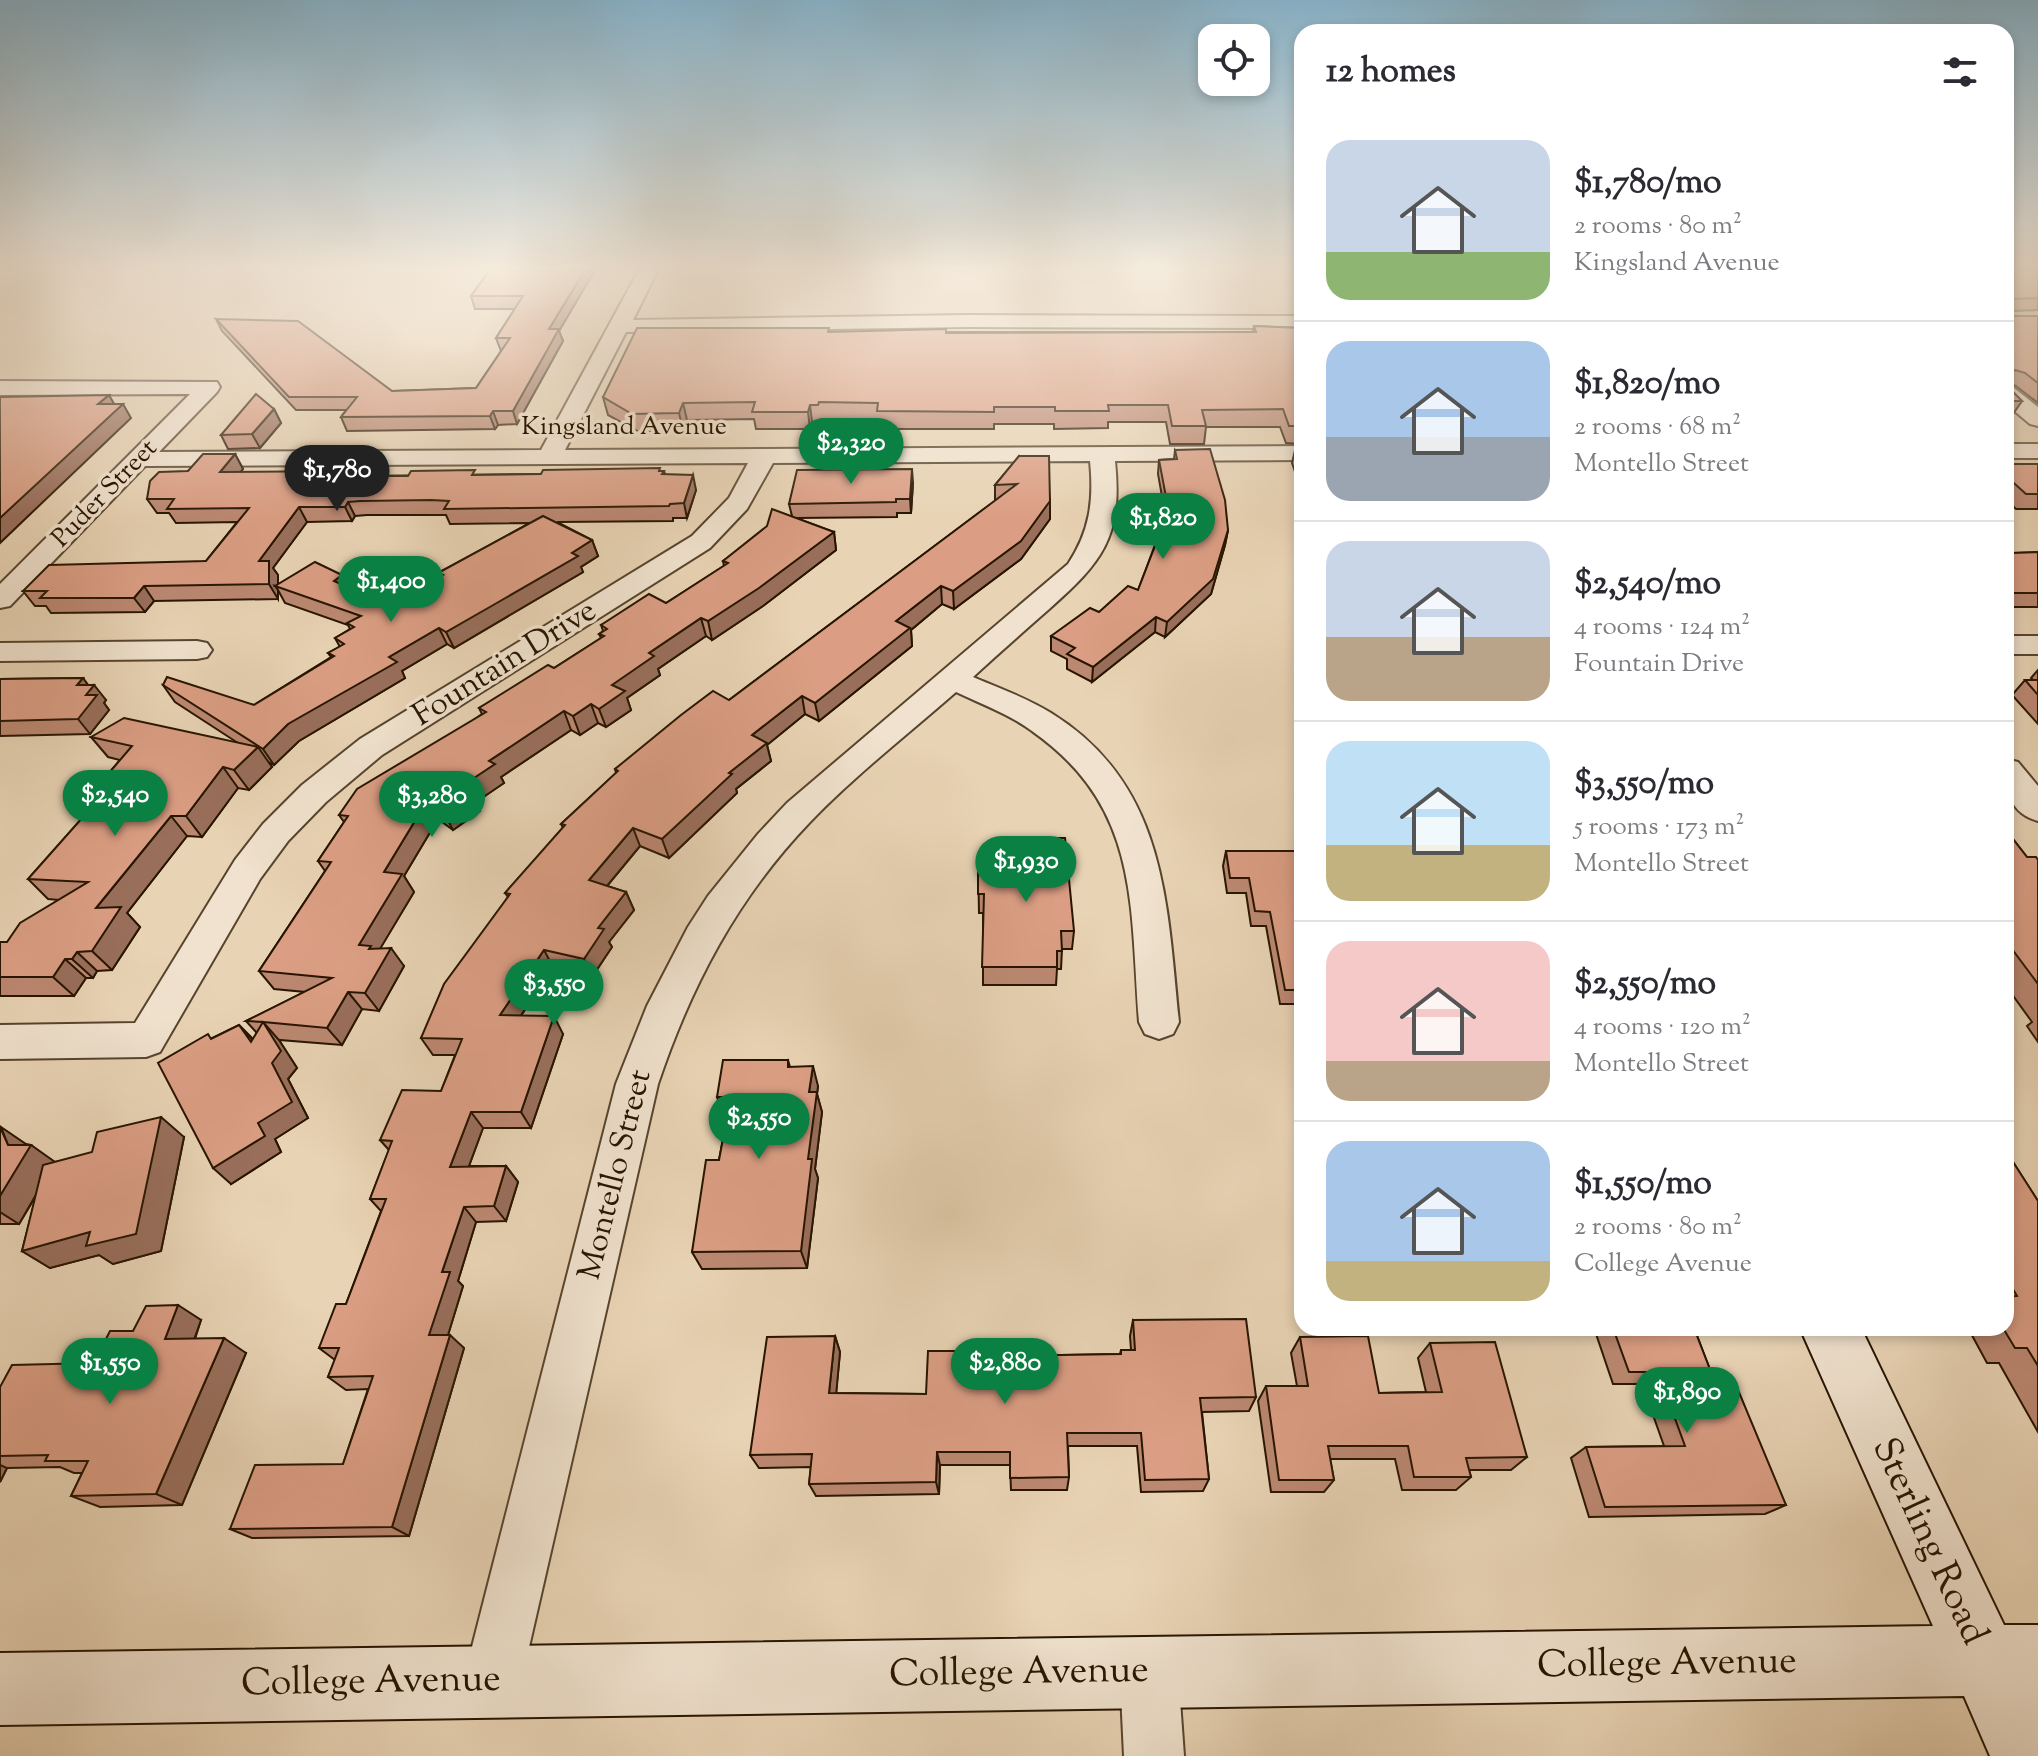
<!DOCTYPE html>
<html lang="en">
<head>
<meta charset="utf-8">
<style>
  body { margin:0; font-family:"Sorts Mill Goudy",serif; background:#f2f2f3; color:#2b2b33; height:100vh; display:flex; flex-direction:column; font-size:30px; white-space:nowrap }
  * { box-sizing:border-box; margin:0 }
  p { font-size:26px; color:#7c7c81 }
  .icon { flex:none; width:44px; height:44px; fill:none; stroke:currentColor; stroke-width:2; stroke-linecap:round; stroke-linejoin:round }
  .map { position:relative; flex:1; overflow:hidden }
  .drawer { position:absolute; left:1294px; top:24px; width:720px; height:1312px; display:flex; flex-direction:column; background:#fff; border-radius:24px; box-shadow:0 4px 12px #0003 }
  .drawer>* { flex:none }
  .tools { position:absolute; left:1198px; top:24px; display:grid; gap:16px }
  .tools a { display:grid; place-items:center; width:72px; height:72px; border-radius:16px; background:#fff; box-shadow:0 4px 12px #0003; font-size:40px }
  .price { position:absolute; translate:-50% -68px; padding:0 18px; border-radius:28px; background:#0b8043; color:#fff; font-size:26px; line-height:52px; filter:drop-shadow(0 2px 4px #0008) }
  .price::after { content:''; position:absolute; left:50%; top:48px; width:24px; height:18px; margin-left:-12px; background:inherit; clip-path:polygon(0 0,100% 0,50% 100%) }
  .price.active { background:#222; color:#fff }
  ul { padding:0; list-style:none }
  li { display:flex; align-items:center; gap:24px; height:200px; padding:0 32px }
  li+li { border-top:2px solid #e1e1e2 }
  li span { display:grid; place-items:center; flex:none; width:224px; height:160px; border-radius:24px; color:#555 }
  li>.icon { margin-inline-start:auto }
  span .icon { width:96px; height:96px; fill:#fffc; stroke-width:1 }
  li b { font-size:34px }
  h2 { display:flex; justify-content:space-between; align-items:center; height:96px; padding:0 32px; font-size:34px }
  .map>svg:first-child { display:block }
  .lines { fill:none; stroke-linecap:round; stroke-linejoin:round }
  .street-casing { stroke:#57442d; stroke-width:4 }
  .secondary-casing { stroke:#271500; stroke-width:4 }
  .street { fill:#f0e2ce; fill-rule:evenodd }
  .secondary { fill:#f0e2ce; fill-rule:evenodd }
  .wall { fill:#bc8872; stroke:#271500; stroke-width:2; fill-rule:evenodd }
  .shaded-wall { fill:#996f5c; stroke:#271500; stroke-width:2 }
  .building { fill:#db9e84; stroke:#271500; stroke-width:2 }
  .labels { text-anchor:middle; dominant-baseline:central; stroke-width:7; stroke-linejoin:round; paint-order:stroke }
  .far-street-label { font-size:26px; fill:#271500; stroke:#f0e2ce }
  .street-label { font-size:32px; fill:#271500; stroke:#f0e2ce }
  .near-street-label { font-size:38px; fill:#271500; stroke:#f0e2ce }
</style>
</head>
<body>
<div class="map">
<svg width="2038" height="1756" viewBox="0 0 2038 1756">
  <rect width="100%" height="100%" fill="#e8d3b4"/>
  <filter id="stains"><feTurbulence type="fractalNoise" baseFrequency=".0025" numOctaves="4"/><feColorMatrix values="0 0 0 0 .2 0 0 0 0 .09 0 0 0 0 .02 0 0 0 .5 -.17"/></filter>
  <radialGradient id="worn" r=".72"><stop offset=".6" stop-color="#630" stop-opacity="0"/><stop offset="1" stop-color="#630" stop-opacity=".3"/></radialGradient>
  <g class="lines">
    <defs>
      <g id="street">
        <path d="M639 270H658L633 320 969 315 1302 316V328L969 327 626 332 565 450 1302 446V460L1115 461C1123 538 1102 562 1048 610 1023 632 998 654 973 677 999 688 1027 698 1051 713 1166 784 1167 902 1179 1022L1173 1034 1159 1039 1145 1034 1139 1022C1130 903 1140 807 1032 731 1009 714 981 704 956 692 907 735 854 776 810 822 737 898 691 986 658 1084L521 1682 513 1703 492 1711 471 1703 463 1682 616 1084 647 1006 688 927 708 896 758 834 787 803 1068 564C1090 531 1094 500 1090 461L773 463 747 509 710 548 382 755 326 802 288 841 260 879 160 1052 146 1057 0 1059V1025L135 1023 235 860 263 824 302 785 360 739 692 536 729 498 748 463 145 466 10 606 0 608V584L190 394 0 395V381L217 382 220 387 217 392 159 452 541 450Z"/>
        <path d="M2006 386 2014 388 2038 407V426L2030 424 2006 404Z"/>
        <rect x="2006" y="444" width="32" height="14"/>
        <rect x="2006" y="636" width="32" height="18"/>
        <path d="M197 641 207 643 212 650 207 657 197 659 0 661V643Z"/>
        <path d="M2006 759 2018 762 2038 786V821C2006 812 2006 786 2006 759Z"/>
        <path d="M1149 1643 1170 1651 1178 1672 1184 1756H1124L1120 1672 1128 1651Z"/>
      </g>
      <path id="secondary" d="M1800 1328H1861L2004 1625H2038V1756H1990L1964 1696 0 1725V1653L1933 1626Z"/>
    </defs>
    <use href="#street" class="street-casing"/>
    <use href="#secondary" class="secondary-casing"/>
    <use href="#street" class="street"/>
    <use href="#secondary" class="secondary"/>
  </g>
  <g class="wall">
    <path d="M490 270H595L559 331 563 341 517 424 498 425 495 429 347 431 341 417 346 410H296L222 331 216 319 392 391 476 388 501 351 496 338 515 309H475L471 296Z"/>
    <path d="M2006 270H2038V310L2011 311V313L2014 316H2038V403L2016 386 2012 384V391L2022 401 2013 414H2006Z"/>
    <path d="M1254 326 1302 328V444L1286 443 1280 427H1206L1204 444H1170L1166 422H1108V428L1054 429V424H994V429H878V420L821 419 820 422H812L810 429H756L754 419 687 420 683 430 637 431 608 415 603 397 829 332H1253Z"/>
    <path d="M274 409 281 423 260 448 228 449 221 435Z"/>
    <path d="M1302 445V492L1292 463 1296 446Z"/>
    <path d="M1175 450 1228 530 1225 545 1211 594 1165 637 1155 632 1092 682 1067 669V659L1051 651V636L1099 612 1138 590 1161 529 1162 512 1165 513 1158 474 1159 460 1174 459Z"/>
    <path d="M235 454 243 469 240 472 353 476 541 474 664 471 665 474 696 490 687 518H673V521L557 522 592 540 598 556 581 567 583 572 454 648 447 644 402 671 405 678 299 741 274 765 268 762 272 767 249 790 238 788 202 837 187 836 127 913 140 927 112 970 97 971 93 978H86L74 996H0V942H7L59 900 48 899 28 879 86 814 80 807 120 760 108 757 91 737 238 743 175 702 163 685 254 705 331 657 328 653 340 647 335 638 350 629 348 625 285 603 278 590V599L154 601 145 612 51 613 46 606H35L23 591 206 561 237 522 176 523 169 513H157L147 499 188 471ZM367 515H446L450 524 530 523 438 573 440 577 388 605 349 587 278 585V575L273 568 307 522 352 521 355 516Z"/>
    <path d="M1019 456 1050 501V519L1021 559 954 609 942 604 911 630 912 646 819 721 805 714 767 745 771 761 736 789 737 793 669 858 640 846 607 886 626 892 634 910 609 942 612 947 592 977 553 967 521 1016 563 1034 531 1128H483L469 1166H506L518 1182 506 1221 476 1222 458 1281 463 1286 448 1335 464 1348 409 1536 252 1538 230 1529 343 1464 368 1389 346 1390 328 1377 335 1360 319 1348 346 1304 381 1211 370 1199 389 1150 380 1140 441 1091 455 1055H433L421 1038 508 897 505 893 563 828 561 824 616 773 615 769 729 700 995 501V485Z"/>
    <path d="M2006 464H2038V509H2016L2006 500Z"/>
    <path d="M913 483 911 513H897V517L796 518 834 532 836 550 763 606 712 640 706 636 658 669 660 675 627 698 631 710 606 727 598 723 580 735 571 730 501 777 504 783 476 802 480 811 453 830 438 819 404 876 414 892 380 948 404 966 379 1011 362 1009 342 1045 279 1040 297 1068 288 1079 308 1118 275 1139 281 1152 231 1184 212 1038 239 1025 253 1039 257 1033 246 1021 305 992 274 989 259 971 325 871 318 861 344 822 339 815 482 714 479 708 554 668 601 638 599 634 603 631 601 625 666 603 724 566 723 561 792 516 789 504Z"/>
    <path d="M2006 543 2012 553 2038 552V607H2006Z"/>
    <path d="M2038 670V724L2012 695 2025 680H2033L2031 678Z"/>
    <path d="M83 678 88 685 106 700 104 703 109 710 90 734 0 736V679Z"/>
    <path d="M2006 830 2027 857 2038 860V1042L2027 1026 2032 1022 2006 986Z"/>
    <path d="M1226 851H1302V1004H1280L1266 926H1251L1246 893H1227L1223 866Z"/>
    <path d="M978 859 1074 931 1072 949H1062L1061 969H1057L1056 985H983V913H979Z"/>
    <path d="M788 1060 790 1067 818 1086 817 1094 822 1112 815 1169 818 1178 807 1268 702 1269 692 1252 719 1160 727 1117H724L717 1097Z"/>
    <path d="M0 1127 26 1145 55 1162 184 1137 161 1251 113 1264 99 1255 50 1268 22 1251 36 1196 19 1224H0Z"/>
    <path d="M2006 1151 2038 1201V1432L1999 1363H1987L1968 1328H2006Z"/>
    <path d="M201 1320 195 1339 246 1353 182 1505 100 1507 71 1496 82 1473H74L60 1467 7 1468 0 1482V1387L94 1363 133 1331Z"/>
    <path d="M1133 1320 1256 1397 1249 1411 1202 1412 1209 1479 1203 1491 1141 1492 1137 1446H1068L1069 1477 1067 1490H1011L1010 1465H940L939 1494 816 1496 809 1484 811 1467 759 1468 750 1455 835 1336 840 1352 836 1393 926 1394 995 1356 1120 1354 1121 1350H1131L1130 1336Z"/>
    <path d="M1594 1328H1694L1716 1385 1786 1505 1765 1514 1589 1517 1571 1458 1586 1447 1664 1446 1642 1384H1613Z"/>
    <path d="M1300 1337 1379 1393 1426 1392 1418 1358 1430 1343 1527 1457 1511 1470H1469L1471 1477 1456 1490H1402L1395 1459H1330L1334 1480 1324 1492H1271L1258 1401 1266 1386H1297L1291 1353Z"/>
  </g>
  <g class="shaded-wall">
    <path d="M585 270H595L559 331 563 341 517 424 513 411 549 329Z"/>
    <path d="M109 395 117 409 123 404 131 418 0 543V518L98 404Z"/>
    <path d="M683 403 687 420 683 430 679 413Z"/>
    <path d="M810 405 812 422 810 429 808 412Z"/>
    <path d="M274 409 281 423 260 448 252 434Z"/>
    <path d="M493 411 498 425 495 429 490 416Z"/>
    <path d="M235 454 243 469 229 486 220 472Z"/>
    <path d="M912 469 913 483 911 513 910 499Z"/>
    <path d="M693 475 696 490 687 518 684 503Z"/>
    <path d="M1050 501V519L1021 559 954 609 953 591Z"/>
    <path d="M348 502 355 516 352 521 345 507Z"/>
    <path d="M299 507 307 522 273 568 278 575V587L275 586 278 590V599L269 584 259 561Z"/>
    <path d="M1228 530 1225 545 1211 594 1165 637 1167 622Z"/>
    <path d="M834 532 836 550 763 606 712 640 708 621Z"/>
    <path d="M592 540 598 556 581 567 583 572 454 648 446 632Z"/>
    <path d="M342 575 351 592 334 581Z"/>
    <path d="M144 586 154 601 145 612 134 598Z"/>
    <path d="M941 586 942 604 911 630 912 646 819 721 815 703 896 621Z"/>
    <path d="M1156 617 1155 632 1092 682 1093 667Z"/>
    <path d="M701 618 706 636 658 669 660 675 627 698 631 710 606 727 599 709 612 685 649 653Z"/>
    <path d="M439 628 447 644 402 671 405 678 299 741 274 765 263 749 288 724 389 657Z"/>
    <path d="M83 678 91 689 94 685 106 700 104 703 109 710 90 734 78 719 77 685Z"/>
    <path d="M802 696 805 714 767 745 771 761 736 789 737 793 669 858 662 839 752 735Z"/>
    <path d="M591 704 598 723 580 735 573 716Z"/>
    <path d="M564 711 571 730 501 777 504 783 476 802 480 811 453 830 443 811 462 786 489 761Z"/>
    <path d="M258 747 272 767 249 790 234 770Z"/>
    <path d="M223 767 238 788 202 837 186 816Z"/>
    <path d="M427 801 438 819 404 876 414 892 377 954 391 948 404 966 379 1011 365 993 359 945 384 872Z"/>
    <path d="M171 816 187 836 127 913 140 927 112 970 92 951 96 908Z"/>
    <path d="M633 828 640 846 597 898 589 880Z"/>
    <path d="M626 892 634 910 609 942 612 947 592 977 584 959 598 928Z"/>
    <path d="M544 950 553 967 510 1032 500 1015Z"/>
    <path d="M77 952 97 971 93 978 72 959Z"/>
    <path d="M65 959 86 978 74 996 53 977Z"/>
    <path d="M348 992 362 1009 342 1045 327 1028Z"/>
    <path d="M554 1016 563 1034 531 1128 521 1112Z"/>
    <path d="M263 1022 279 1040 297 1068 288 1079 308 1118 275 1139 281 1152 231 1184 213 1168 258 1123 272 1063Z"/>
    <path d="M239 1025 255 1042H251Z"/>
    <path d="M813 1066 818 1086 817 1094 822 1112 815 1169 818 1178 807 1268 801 1251 809 1092Z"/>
    <path d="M471 1112 483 1128 463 1182 450 1167Z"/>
    <path d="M161 1117 184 1137 161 1251 113 1264 99 1255 50 1268 22 1251Z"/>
    <path d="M1 1127 26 1144 31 1145 55 1162 19 1224 0 1212V1196L8 1145Z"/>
    <path d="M506 1166 518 1182 506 1221 494 1206Z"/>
    <path d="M464 1207 476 1222 458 1281 463 1286 444 1348 429 1335 442 1272Z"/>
    <path d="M178 1305 201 1320 189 1354 165 1339Z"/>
    <path d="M450 1335 464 1348 409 1536 392 1527Z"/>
    <path d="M835 1336 840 1352 835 1407 829 1393Z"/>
    <path d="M224 1338 246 1353 182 1505 156 1494Z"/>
    <path d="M937 1452 940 1465 939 1494 936 1482Z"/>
    <path d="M0 1465 7 1468 0 1482Z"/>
  </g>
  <g class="building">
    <path d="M490 270H585L549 329H559L513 411H493L490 416 341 417 357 397H289L216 319 298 321 392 391 476 388 510 338H496L523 296H471Z"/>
    <path d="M2006 270H2038V298L2012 299 2011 313 2014 316H2038V383L2025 373 2015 370 2012 373V391L2022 401H2006V326H2012L2006 322Z"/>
    <path d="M1254 326 1302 328V426H1289L1283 409 1202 410 1206 426H1172L1168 405H1108L1109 411H1055V407H994V412L877 411 878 403 819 402 818 405H810L808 412H752L755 402 683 403 679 413 632 414 603 397 637 328H829L828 332 946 329V333L1256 332Z"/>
    <path d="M256 394 274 409 252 434 221 435Z"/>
    <path d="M109 395 98 404H123L0 518V397Z"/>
    <path d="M1302 445V463L1296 446Z"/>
    <path d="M1210 449 1225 500 1228 530 1213 579 1167 622 1156 617 1093 667 1067 654 1075 648 1051 636 1090 608 1099 612 1128 586 1138 590 1163 525 1162 512 1169 513 1159 460 1177 459 1175 450Z"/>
    <path d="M203 454H235L220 472H225L351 471 347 476H408L411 471 475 470 472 475 541 474 543 470 660 468 659 471H664L662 474 693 475 684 503 670 504 669 506 444 509 449 501 431 500 360 501 348 502 345 507H299L259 561H269V584L144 586 134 598H40L47 591H23L49 565 206 561 249 508 167 509 174 499H147L150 481 159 472 188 471Z"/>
    <path d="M1019 456H1049L1050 501 1021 541 953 591 941 586 896 621 910 628 815 703 802 696 752 735 767 743 729 773 732 774 662 839 633 828 589 880 626 892 598 928 604 929 584 959 544 950 500 1015 554 1016 521 1112H471L450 1167 506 1166 494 1206 464 1207 442 1272H450L429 1335H450L392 1527 230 1529 255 1465 343 1464 373 1376 328 1377 339 1348H319L336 1304H346L386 1199H370L392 1141 380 1140 402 1090 441 1091 462 1039 421 1038 444 984 510 894 505 893 565 825 561 824 618 771 615 769 681 715 713 691 729 700 1017 484 995 485Z"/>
    <path d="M2006 464H2038V494H2026L2006 476Z"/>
    <path d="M912 469 910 499H896V502L789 504 797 470Z"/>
    <path d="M772 509 834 532 759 588 708 621 701 618 649 653 654 656 612 685 625 691 599 709 591 704 573 716 564 711 489 761 495 764 462 786 471 792 443 811 427 801 384 872 402 874 359 945 371 946 369 949 391 948 365 993 348 992 327 1028 263 1022 281 1051 272 1063 292 1102 258 1123 265 1136 213 1168 158 1063 208 1034 211 1039 239 1025 251 1042 263 1022 246 1021 332 978 259 971 331 862 318 861 348 816 339 815 357 789 486 712 479 708 548 665 554 668 604 636 599 634 607 629 601 625 649 594 666 603 728 563 723 561 767 526Z"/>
    <path d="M543 516 592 540 572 553 578 556 495 604 446 632 439 628 389 657 397 662 288 724 263 749 163 685 167 677 254 705 334 656 328 653 344 644 335 638 354 627 347 623 361 616 275 586 315 562 342 575 334 581 388 605 443 575 438 573Z"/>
    <path d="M2006 543 2012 553 2038 552V593H2006Z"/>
    <path d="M83 678 77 685H94L86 695H97L78 719 0 721V679Z"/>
    <path d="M2025 680H2038V695Z"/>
    <path d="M124 718 258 747 234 770 223 767 186 816H171L96 908 121 907 92 951 77 952 72 959H65L53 977H0V942H7L20 923 88 882 28 879 91 808 80 807 132 746 91 737Z"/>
    <path d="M2006 830 2027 857H2036L2038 860V984L2006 941Z"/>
    <path d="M1012 838H1065L1074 931H1061L1062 951H1057V967H982L984 894H978V859H1013Z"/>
    <path d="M1226 851H1302V990H1285L1270 912 1255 911 1249 878H1230Z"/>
    <path d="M723 1060H788V1067L813 1066 809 1092H817L808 1159H812L801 1251 692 1252 706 1160H719L731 1097H717Z"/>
    <path d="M161 1117 136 1234 86 1246 90 1232 22 1251 43 1165 92 1152 97 1132Z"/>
    <path d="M0 1127 8 1145H31L0 1196Z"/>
    <path d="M2006 1151 2038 1201V1366L2027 1348H2015L2003 1328H2006V1297L2017 1296 2006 1278Z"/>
    <path d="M178 1305 165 1339 224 1338 156 1494 71 1496 88 1461H45L48 1455 0 1456V1387L12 1365 94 1363 110 1331H133L146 1306Z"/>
    <path d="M1246 1319 1256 1397 1200 1398 1209 1479 1145 1480 1141 1433H1067L1069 1477 1010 1478V1452H937L936 1482 809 1484 812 1454 750 1455 767 1337 835 1336 829 1393 926 1394 928 1351H995V1356L1121 1354V1350H1135L1133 1320Z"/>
    <path d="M1613 1328H1694L1716 1385H1736L1786 1505 1605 1507 1586 1447 1685 1446 1658 1372H1629Z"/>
    <path d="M1368 1336 1379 1393 1442 1392 1430 1343 1495 1342 1527 1457 1466 1458 1471 1477H1414L1408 1446H1328L1334 1480H1279L1266 1386H1308L1300 1337Z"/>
  </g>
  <linearGradient id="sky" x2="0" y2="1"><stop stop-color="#88b6cf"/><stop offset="0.52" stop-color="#f5ebdd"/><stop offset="1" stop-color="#f5ebdd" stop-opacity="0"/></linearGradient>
  <rect width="2038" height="516" fill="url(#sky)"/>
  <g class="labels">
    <g class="far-street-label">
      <text x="624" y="427">Kingsland Avenue</text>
      <text transform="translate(105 494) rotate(-46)">Puder Street</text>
    </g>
    <g class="street-label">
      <text transform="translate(505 664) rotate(-32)">Fountain Drive</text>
      <text transform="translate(616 1175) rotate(-76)">Montello Street</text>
    </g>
    <g class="near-street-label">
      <text transform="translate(1928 1542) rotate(65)">Sterling Road</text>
      <text transform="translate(1667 1665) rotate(-1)">College Avenue</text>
      <text transform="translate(1019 1674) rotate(-1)">College Avenue</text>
      <text transform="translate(371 1683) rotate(-1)">College Avenue</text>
    </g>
  </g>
  <rect width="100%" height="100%" filter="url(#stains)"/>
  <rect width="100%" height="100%" fill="url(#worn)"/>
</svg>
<div class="tools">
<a><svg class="icon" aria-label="locate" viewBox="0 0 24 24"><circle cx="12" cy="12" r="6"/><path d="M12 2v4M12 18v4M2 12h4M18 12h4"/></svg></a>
</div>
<b class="price" style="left:851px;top:486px">$2,320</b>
<b class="price active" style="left:337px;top:513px">$1,780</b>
<b class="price" style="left:1163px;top:561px">$1,820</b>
<b class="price" style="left:391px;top:624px">$1,400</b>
<b class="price" style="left:115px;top:838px">$2,540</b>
<b class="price" style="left:432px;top:839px">$3,280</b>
<b class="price" style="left:1026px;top:904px">$1,930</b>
<b class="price" style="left:554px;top:1027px">$3,550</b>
<b class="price" style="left:759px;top:1161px">$2,550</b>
<b class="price" style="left:110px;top:1406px">$1,550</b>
<b class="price" style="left:1005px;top:1406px">$2,880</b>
<b class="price" style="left:1687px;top:1435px">$1,890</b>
<section class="drawer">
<h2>12 homes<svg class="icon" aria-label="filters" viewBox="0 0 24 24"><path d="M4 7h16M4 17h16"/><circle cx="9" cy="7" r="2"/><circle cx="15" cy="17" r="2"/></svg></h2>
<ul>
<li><span style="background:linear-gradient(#c9d6e8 70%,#8fb573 0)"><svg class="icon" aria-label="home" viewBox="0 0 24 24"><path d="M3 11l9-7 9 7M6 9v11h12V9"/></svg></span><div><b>$1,780/mo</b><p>2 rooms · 80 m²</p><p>Kingsland Avenue</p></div></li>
<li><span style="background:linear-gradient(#a9c7e8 60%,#9aa5b1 0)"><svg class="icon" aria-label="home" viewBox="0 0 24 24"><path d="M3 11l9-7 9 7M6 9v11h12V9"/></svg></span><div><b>$1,820/mo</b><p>2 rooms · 68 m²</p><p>Montello Street</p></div></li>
<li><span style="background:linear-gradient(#c9d6e8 60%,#b9a48a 0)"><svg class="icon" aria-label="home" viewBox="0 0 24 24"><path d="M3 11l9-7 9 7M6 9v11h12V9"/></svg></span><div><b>$2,540/mo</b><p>4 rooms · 124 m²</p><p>Fountain Drive</p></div></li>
<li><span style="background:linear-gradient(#bfe0f5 65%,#c2b280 0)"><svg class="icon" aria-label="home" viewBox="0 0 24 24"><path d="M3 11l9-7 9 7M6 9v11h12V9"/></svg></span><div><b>$3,550/mo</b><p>5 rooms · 173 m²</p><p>Montello Street</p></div></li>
<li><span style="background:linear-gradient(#f6c9c9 75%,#b9a48a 0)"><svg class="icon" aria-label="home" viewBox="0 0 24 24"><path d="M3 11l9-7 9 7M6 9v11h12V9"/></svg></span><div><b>$2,550/mo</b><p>4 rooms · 120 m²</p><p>Montello Street</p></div></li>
<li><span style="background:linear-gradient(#a9c7e8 75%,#c2b280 0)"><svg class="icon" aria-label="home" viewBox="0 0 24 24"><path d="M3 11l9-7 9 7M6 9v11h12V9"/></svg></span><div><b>$1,550/mo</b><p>2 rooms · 80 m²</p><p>College Avenue</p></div></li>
</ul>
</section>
</div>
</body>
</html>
